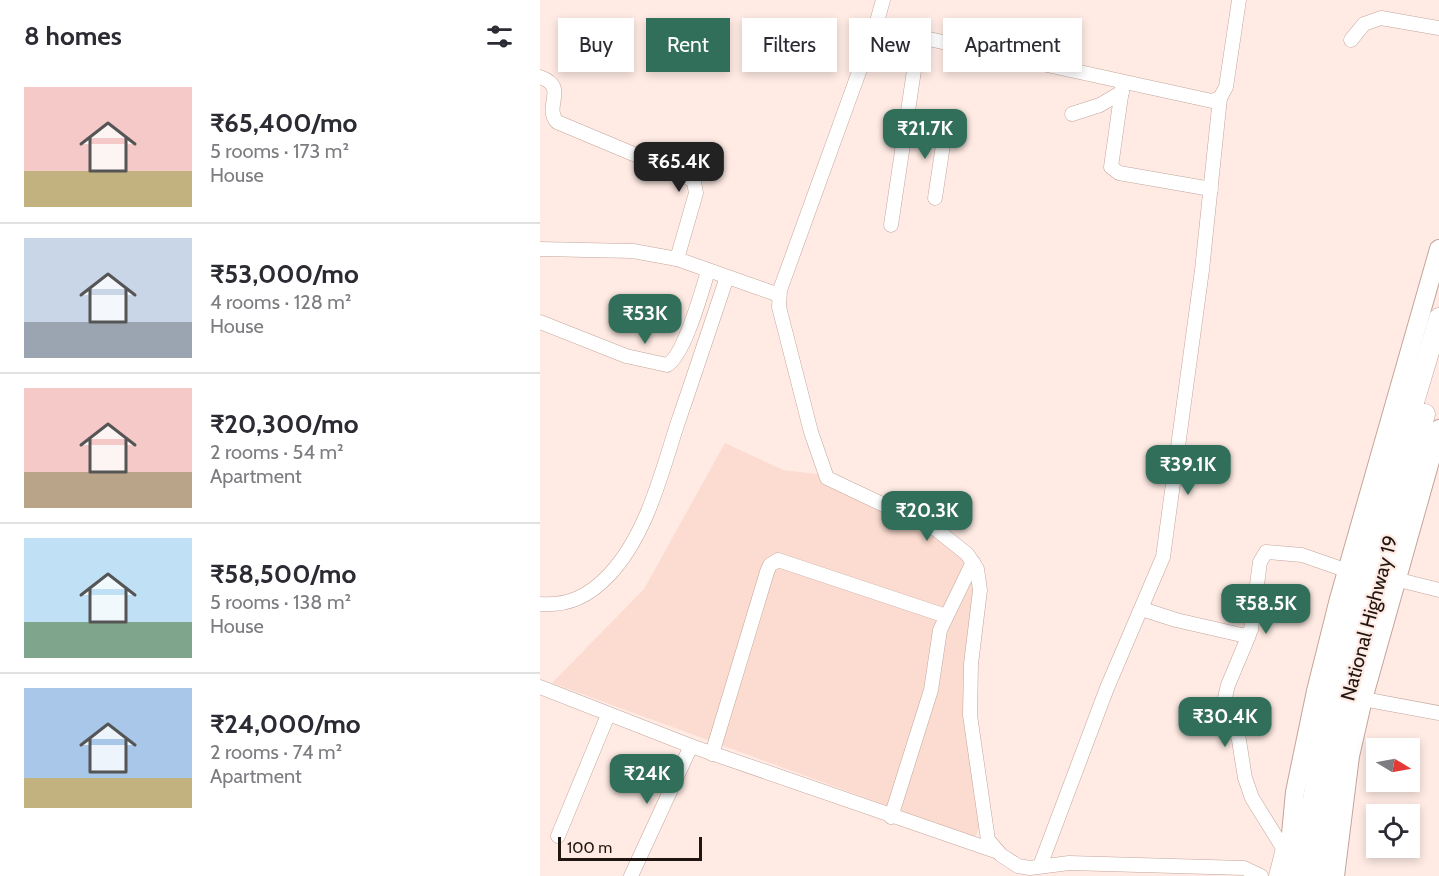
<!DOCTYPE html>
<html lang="en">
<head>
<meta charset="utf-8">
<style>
  body { margin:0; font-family:Cabin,sans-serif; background:#f2f2f3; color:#2b2b33; height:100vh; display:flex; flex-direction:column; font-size:22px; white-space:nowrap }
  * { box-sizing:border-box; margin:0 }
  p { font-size:20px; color:#7c7c81 }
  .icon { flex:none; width:33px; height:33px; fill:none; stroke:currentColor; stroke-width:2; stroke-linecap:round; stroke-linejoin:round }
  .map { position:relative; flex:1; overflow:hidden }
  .drawer { display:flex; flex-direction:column; background:#fff; width:540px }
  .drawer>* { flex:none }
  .banner { position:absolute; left:18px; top:18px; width:570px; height:54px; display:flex; gap:12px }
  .needle { width:39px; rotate:100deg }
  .buttons { position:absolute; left:826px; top:738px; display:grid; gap:12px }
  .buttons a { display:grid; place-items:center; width:54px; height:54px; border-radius:0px; background:#fff; box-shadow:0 3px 9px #0003; font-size:30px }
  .scale { position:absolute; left:18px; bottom:15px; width:144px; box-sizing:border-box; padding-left:6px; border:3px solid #201511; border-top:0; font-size:16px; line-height:21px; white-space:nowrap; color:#201511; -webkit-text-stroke:4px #ffebe4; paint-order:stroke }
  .price { position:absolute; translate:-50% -51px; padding:0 14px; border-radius:12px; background:#326f5b; color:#fff; font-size:20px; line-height:39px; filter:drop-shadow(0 2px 3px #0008) }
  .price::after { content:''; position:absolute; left:50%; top:36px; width:18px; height:14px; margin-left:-9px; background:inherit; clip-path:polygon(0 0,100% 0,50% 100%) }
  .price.active { background:#222; color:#fff }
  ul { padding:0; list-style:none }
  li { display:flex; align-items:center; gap:18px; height:150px; padding:0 24px }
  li+li { border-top:2px solid #e1e1e2 }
  li span { display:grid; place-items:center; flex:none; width:168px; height:120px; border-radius:0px; color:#555 }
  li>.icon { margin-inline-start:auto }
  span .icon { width:72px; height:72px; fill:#fffc; stroke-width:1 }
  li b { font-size:26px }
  h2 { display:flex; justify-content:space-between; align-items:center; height:72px; padding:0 24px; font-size:26px }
  .chip { padding:0 21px; border-radius:0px; background:#fff; box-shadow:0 3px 9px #0003; font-size:21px; line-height:54px }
  .chip.active { background:#326f5b; color:#fff }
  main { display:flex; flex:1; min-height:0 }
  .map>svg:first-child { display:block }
  .built { fill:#fcdcd0 }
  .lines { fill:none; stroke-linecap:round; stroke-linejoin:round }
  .minor-casing { stroke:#c3a59a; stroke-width:15 }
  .major-casing { stroke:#c3a59a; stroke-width:20 }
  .highway-casing { stroke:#c3a59a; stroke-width:21 }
  .minor { stroke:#fff; stroke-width:14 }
  .major { stroke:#fff; stroke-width:18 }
  .highway { stroke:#fff; stroke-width:20 }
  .labels { text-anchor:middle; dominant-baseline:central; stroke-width:4.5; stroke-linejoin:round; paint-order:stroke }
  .street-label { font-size:20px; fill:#201511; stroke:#ffebe4 }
</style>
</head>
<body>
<main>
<section class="drawer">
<h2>8 homes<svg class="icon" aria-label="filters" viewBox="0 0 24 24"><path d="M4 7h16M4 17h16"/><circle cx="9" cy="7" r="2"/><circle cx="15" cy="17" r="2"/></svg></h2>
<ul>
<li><span style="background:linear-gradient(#f6c9c9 70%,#c2b280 0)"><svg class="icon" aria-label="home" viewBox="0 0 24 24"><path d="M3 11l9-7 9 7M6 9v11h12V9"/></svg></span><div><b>₹65,400/mo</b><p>5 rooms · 173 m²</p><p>House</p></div></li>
<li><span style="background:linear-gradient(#c9d6e8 70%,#9aa5b1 0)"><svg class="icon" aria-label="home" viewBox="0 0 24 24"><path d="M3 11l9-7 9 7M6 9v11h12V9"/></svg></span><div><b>₹53,000/mo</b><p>4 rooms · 128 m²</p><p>House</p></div></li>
<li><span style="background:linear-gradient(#f6c9c9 70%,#b9a48a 0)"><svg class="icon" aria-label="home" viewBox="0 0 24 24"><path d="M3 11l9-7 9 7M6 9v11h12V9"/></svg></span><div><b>₹20,300/mo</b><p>2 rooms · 54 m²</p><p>Apartment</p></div></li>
<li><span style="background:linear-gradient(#bfe0f5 70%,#7fa58c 0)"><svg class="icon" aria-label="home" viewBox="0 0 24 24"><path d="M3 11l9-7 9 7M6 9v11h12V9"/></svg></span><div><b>₹58,500/mo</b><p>5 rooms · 138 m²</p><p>House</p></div></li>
<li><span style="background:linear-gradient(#a9c7e8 75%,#c2b280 0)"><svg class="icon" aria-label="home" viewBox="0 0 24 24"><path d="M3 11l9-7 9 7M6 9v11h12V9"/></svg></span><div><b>₹24,000/mo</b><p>2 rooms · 74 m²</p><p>Apartment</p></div></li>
</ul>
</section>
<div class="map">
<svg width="899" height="876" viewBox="0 0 899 876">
  <rect width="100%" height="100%" fill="#ffebe4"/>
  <path class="built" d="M185 443 243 470 285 475 406 531 430 563 434 588 428 637 426 732 443 817 435 838 12 683 104 589Z"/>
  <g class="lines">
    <defs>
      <g id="minor">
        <path d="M343 0 336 25 357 32 672 101 680 98 686 87 699 0"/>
        <path d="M336 25 240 290 239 307 271 432 287 478 397 530 427 554 437 569 440 590 431 664 430 715 448 840 461 855 478 866 490 868 529 863 704 868 721 876"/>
        <path d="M811 40 824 24 841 18 899 28"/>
        <path d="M0 77C29 87 3 106 17 122L146 176 154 182 156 193 137 259 239 295"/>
        <path d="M583 82 571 167 579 173 671 189"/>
        <path d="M532 114 560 105 582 92"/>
        <path d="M365 129 396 138 403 145 395 198"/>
        <path d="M351 225 379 37"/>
        <path d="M0 249 93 251 137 259"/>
        <path d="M0 322 86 356 127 365C144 356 162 291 168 271"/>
        <path d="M855 579 899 590"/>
        <path d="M0 604C29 606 49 596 69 575 106 536 121 475 137 425 154 376 170 327 187 277"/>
        <path d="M602 609 636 620 706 636 711 630 720 562 726 552 762 555 808 571"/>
        <path d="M709 635 688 685 680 719 683 726 698 734 705 778 712 798 743 848 736 876"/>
        <path d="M0 687 151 746 455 851"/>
        <path d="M823 699 899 713"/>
        <path d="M172 754 227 572 230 565 238 560 406 616"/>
        <path d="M351 817 391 690 400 630 433 562"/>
        <path d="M18 836 68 715"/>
        <path d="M500 866 567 688 623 557 662 270 680 98"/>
        <path d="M91 876 151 746"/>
      </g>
      <g id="major">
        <path d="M747 876 755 792 776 691 799 599 899 249"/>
        <path d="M795 876 810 756 823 699 899 429"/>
      </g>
      <g id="highway">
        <path d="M764 876C780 685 846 501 899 318"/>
        <path d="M779 876 789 784 811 681 885 414"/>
      </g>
    </defs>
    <use href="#minor" class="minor-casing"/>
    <use href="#major" class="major-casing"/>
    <use href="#highway" class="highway-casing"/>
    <use href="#minor" class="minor"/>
    <use href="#major" class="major"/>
    <use href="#highway" class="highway"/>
  </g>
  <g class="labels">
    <g class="street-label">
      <text transform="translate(829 618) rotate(-75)">National Highway 19</text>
    </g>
  </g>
</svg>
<div class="buttons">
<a><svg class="needle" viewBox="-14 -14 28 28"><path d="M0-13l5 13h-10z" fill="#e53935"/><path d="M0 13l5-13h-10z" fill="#7c7c81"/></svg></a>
<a><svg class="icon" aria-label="locate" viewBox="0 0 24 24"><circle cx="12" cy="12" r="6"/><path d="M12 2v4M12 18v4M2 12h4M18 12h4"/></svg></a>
</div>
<div class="scale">100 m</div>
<b class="price" style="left:385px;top:160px">₹21.7K</b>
<b class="price active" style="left:139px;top:193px">₹65.4K</b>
<b class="price" style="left:105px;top:345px">₹53K</b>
<b class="price" style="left:648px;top:496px">₹39.1K</b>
<b class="price" style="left:387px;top:542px">₹20.3K</b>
<b class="price" style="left:726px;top:635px">₹58.5K</b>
<b class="price" style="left:685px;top:748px">₹30.4K</b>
<b class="price" style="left:107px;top:805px">₹24K</b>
<div class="banner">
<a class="chip">Buy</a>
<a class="chip active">Rent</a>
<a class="chip">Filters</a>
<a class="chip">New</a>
<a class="chip">Apartment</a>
</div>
</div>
</main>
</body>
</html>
